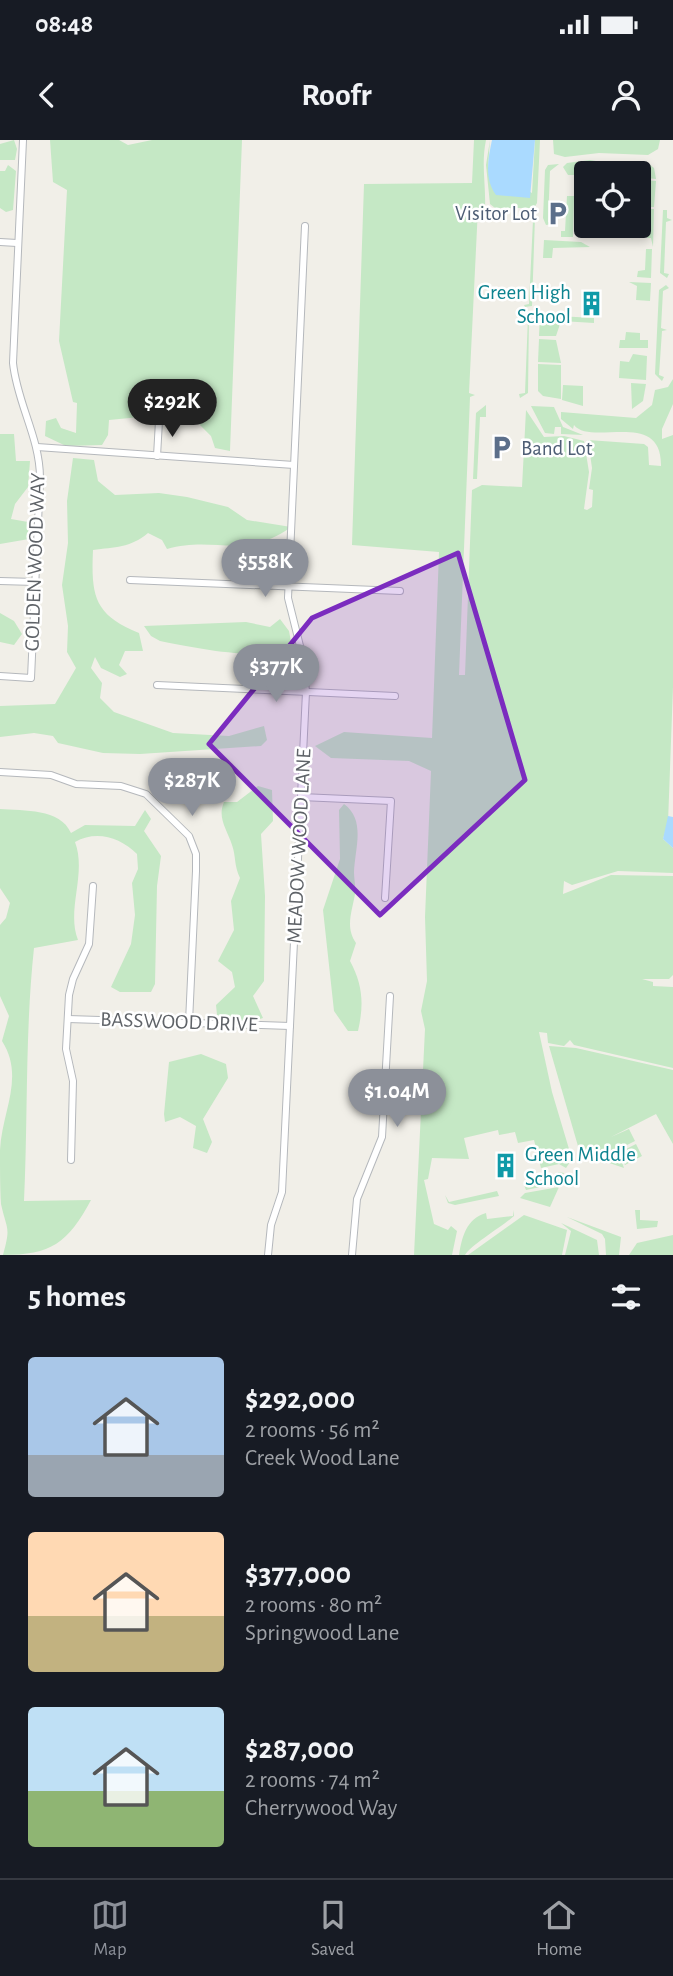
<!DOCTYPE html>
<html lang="en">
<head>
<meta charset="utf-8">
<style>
  body { margin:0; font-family:"Alegreya Sans",sans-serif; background:#20242c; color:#f1f3f6; height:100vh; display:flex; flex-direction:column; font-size:26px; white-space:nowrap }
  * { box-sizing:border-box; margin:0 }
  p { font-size:23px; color:#9ea1a6 }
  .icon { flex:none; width:38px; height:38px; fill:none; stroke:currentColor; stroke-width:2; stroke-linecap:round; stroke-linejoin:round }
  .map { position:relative; height:1115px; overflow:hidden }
  .drawer { display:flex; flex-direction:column; background:#171b24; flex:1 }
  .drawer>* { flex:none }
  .tools { position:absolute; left:574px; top:21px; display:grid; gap:14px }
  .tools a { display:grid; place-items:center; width:77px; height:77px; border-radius:7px; background:#171b24; box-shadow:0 4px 10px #0003; font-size:35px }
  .price { position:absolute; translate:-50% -60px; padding:0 16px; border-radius:24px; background:#8c9099; color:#fff; font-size:23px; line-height:46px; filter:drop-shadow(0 2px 4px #0008) }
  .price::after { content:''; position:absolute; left:50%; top:42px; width:21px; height:16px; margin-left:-10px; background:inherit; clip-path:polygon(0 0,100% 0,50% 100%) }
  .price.selected { background:#222; color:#fff }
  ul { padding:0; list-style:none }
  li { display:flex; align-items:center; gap:21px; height:175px; padding:0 28px }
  li span { display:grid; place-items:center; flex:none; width:196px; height:140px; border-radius:7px; color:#555 }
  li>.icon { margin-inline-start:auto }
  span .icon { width:84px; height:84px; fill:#fffc; stroke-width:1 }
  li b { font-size:30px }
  h2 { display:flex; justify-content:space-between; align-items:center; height:84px; padding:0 28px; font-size:30px }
  .status { display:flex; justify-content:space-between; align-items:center; height:49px; padding:0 35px; background:#171b24; direction:ltr }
  .status svg { height:19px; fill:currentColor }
  header { display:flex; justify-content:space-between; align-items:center; height:91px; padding:0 28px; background:#171b24; font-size:32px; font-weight:700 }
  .tab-bar { display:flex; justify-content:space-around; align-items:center; height:98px; border-top:2px solid #363941; background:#171b24; font-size:19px; color:#9ea1a6 }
  .tab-bar a { display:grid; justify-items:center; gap:4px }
  .tab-bar .selected { color:#8c9099 }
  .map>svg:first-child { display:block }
  .green { fill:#c5e8c5 }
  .water { fill:#aadaff }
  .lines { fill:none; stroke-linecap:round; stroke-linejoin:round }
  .street-casing { stroke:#b5b8bc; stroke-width:8 }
  .street { stroke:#fff; stroke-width:6 }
  .marked { fill:#7b2cbf; fill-opacity:0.2; stroke:#7b2cbf; stroke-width:5; stroke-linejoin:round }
  .labels { text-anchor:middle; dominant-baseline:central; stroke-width:5; stroke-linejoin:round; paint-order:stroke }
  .service-label { font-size:21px; fill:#4e5e75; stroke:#fff; text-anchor:end }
  .culture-label { font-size:21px; fill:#0d838f; stroke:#fff; text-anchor:end }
  .street-label { font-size:21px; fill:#5f6368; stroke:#fff }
</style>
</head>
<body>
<div class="status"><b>08:48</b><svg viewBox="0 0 49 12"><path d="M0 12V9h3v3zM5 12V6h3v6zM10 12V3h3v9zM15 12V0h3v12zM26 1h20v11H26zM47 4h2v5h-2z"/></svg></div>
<header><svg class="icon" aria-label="back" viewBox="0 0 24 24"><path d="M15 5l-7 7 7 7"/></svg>Roofr<svg class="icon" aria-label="person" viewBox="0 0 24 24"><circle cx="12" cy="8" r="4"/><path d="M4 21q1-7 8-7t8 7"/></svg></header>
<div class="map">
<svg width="673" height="1115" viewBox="0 0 673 1115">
  <rect width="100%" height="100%" fill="#f1efe8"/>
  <g class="green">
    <path d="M14 0 17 9 15 20H0V4Z"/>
    <path d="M50 0H119L128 5 152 0H242L230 311 215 308 211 296 196 281 170 285 166 278 147 273 140 277 109 280 108 295 102 305 66 306 45 296 46 281 56 278 61 288 76 293 77 263 73 262 59 201 67 50 53 42Z"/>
    <path d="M474 0H486C481 24 486 44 485 68H478L469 253 475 255 470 257 459 535H465L472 350 482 345 522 347 526 270 544 297 564 296 584 301 589 332 584 369 587 370 592 367 593 350 589 349 592 328 588 300 644 304 648 307 649 325 661 326C662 268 591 307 574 285L573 289 561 279V272L636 278 652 265 655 250 668 247 673 239V264L662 289V299L673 295V547L668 683 663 699 673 708V733L618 731 572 745 564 741 563 754 611 735 673 736V835L669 839H642L653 842V846L673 847V928L574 905 570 900 564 906 548 903 547 893 539 892 552 952 572 1019 566 1028 559 1024 541 1028 534 1000 518 1003 515 992 499 995 498 990 464 998 469 1019 432 1018 428 1039 424 1040 434 1084 448 1090 451 1086 457 1091 452 1115H414L425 889 421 871 427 841 425 777 431 631 409 621 331 618 315 606 344 592 432 598 439 412 352 405 364 44 472 43Z"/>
    <path d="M490 0 488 27 532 53 535 0H540L537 63 534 68H495L490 64 486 25Z"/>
    <path d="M553 0H660L658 9 648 15 599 13 565 17 554 14Z"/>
    <path d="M590 20 602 22V33H586V64L579 79H576L578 35H568L563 27 567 23Z"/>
    <path d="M606 22 649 24 654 28 656 39 646 38V29L605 25Z"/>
    <path d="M559 24 550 31 548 82 553 84 546 85 543 78 545 30 548 25Z"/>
    <path d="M8 25 16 31 13 70 6 72 0 68V31H5Z"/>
    <path d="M645 40 656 41 654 67H644Z"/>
    <path d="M567 56H574L573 97H561V91H565Z"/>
    <path d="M639 69H654L653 107 651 98H647V76L639 75Z"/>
    <path d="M663 70H667V78L672 80 666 82 664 133 669 134 667 138 660 133Z"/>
    <path d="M535 77 532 166 525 167 524 165 529 164 533 80 528 78Z"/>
    <path d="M544 100 581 102 590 107 553 108 552 118H543Z"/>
    <path d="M646 109H652L651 138 637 137 638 131 645 130Z"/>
    <path d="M629 142 651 143 650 161 636 160 637 146Z"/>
    <path d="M666 145 669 148 663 151 661 188 667 190 662 191 659 235 664 237 662 241 655 234 659 150Z"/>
    <path d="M529 174 528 253 520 258 519 254 525 253 528 177 523 175Z"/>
    <path d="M540 175 594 178V183L561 181 556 196H539Z"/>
    <path d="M626 192 640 193V200H648V208H619L620 200H625Z"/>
    <path d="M539 199 556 200 561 223 538 222Z"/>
    <path d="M633 214 647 216 646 240 619 238 620 221 629 222Z"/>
    <path d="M538 224 561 225V259L543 256 538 251Z"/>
    <path d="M631 243 646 244 643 261 632 269Z"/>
    <path d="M563 245 583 246V266L562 260Z"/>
    <path d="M486 265V277H480L477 339H473L476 273Z"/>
    <path d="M531 266 554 267 563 287 583 295 561 294V287H555L554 294 545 293Z"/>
    <path d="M0 294H14L16 321H30L28 347 15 364 11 379 28 382 29 399 0 404Z"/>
    <path d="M73 318 94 320 98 341 115 355 159 353 187 357 228 367 247 380 291 387C244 421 215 395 167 409L162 400 148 393C130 408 115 407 93 410 91 456 94 475 139 493L143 511H125L119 525 127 534 120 537 101 528 95 517 91 528 102 543 100 558 114 572 173 593 229 596 264 586 267 600 261 606 140 614 103 613 58 603 53 596 34 593 0 597V566L55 564 76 528 67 512 68 486 62 445 68 403 67 361Z"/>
    <path d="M0 473 14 481 22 494 14 505 0 502Z"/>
    <path d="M280 479 289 491 292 507C259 522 196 508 160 501L151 496 144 486 246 482 270 487Z"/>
    <path d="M258 646 272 650 273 681 261 694 265 756 264 841 253 856 263 878 250 882 217 875 216 865 235 847 232 832 218 821 234 790 231 761 240 738C234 726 236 716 232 705 227 689 217 678 224 662H237Z"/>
    <path d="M344 664C366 680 355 708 354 732 354 739 356 747 355 754 352 772 345 787 356 803L350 821C363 845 364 865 358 891H348L334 871 323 770 340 719 339 670Z"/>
    <path d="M0 669C24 671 60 668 71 693L85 685 135 686 145 670 151 679 144 691 161 716 157 746 155 844 151 852H120L111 847 131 804 135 775 132 743 138 729 137 714C120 697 96 690 75 702 87 734 66 770 78 800L34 808C25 891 28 976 24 1061L91 1060C68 1103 51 1115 3 1115 11 1086 7 1091 1 1064 0 1048 0 1026 0 1010 2 971 25 937 2 901L9 876 0 856V785L6 778 10 763 0 748Z"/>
    <path d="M549 906 576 908 673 930V1004L656 974 611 997 629 989 635 1001 617 1010 618 1013 636 1004 642 1016 625 1025 619 1014 624 1028 580 1013Z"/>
    <path d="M201 914 226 924 228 938 203 979 212 1002 207 1013 193 1008 196 986 180 977 165 982 164 974 169 922Z"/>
    <path d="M558 1032 564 1033 560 1043 526 1050 524 1045 559 1038Z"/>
    <path d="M559 1047 550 1067 520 1058 525 1053Z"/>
    <path d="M497 1051 499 1056 455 1065 448 1063 445 1055 449 1062Z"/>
    <path d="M514 1070V1076C503 1086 471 1105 465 1115H459C462 1097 466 1079 486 1073L487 1079 513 1076Z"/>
    <path d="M635 1070H640V1080L658 1081 657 1087 637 1089Z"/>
    <path d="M524 1075 567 1090 562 1115H468Z"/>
    <path d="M567 1077 621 1097 619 1115H606L605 1099 602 1094Z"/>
    <path d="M561 1083 597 1100 599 1115H565L571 1091Z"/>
    <path d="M673 1095V1115H629L637 1103Z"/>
  </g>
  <g class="water">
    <path d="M492 0H535L530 58 496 55C484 39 488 18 492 0Z"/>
    <path d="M668 676 673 677V708L663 699Z"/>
  </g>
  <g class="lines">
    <defs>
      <g id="street">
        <path d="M0 102 17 103"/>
        <path d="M37 307 294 325"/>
        <path d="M157 316 159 281"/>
        <path d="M130 440 400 451"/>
        <path d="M0 441 35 442"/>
        <path d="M0 536 31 538 40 338C40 298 17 263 13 223L23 0"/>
        <path d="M157 545 395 556"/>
        <path d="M0 632 51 635 76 644 121 646 146 654 189 696 196 714V731L189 882"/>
        <path d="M301 657 391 661 385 758"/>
        <path d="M68 879 290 886"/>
        <path d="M71 1020 73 941 66 909 69 855 73 839 89 804 93 746"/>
        <path d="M268 1115 271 1085 282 1052 306 552 303 518 288 458 305 86"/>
        <path d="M352 1115 357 1059 382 997 390 856"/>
      </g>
    </defs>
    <use href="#street" class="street-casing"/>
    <use href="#street" class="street"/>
  </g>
  <path class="marked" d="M458 413 525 640 380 775 209 604 312 478Z"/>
  <defs>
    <symbol id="parking-bare" viewBox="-9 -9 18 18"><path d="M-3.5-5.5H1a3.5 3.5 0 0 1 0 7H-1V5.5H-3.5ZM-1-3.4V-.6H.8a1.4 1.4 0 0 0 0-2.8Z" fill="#5c6f8a" stroke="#fff" stroke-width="2.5" paint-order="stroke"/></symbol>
    <symbol id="building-bare" viewBox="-9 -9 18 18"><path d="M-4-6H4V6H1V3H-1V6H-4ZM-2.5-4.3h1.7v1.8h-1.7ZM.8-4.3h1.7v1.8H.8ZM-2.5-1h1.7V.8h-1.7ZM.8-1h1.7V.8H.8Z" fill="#0f9aa8" stroke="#fff" stroke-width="2.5" paint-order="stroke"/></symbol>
  </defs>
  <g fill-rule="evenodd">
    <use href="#parking-bare" x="540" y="56" width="35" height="35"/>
    <use href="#building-bare" x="574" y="146" width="35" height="35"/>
    <use href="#parking-bare" x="484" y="290" width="35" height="35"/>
    <use href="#building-bare" x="488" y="1008" width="35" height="35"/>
  </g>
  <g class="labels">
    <g class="service-label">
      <text x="537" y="73">Visitor Lot</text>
      <text x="521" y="308" text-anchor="start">Band Lot</text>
    </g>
    <g class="culture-label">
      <text x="571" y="152">Green High<tspan x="571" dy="24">School</tspan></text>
      <text x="525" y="1014" text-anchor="start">Green Middle<tspan x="525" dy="24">School</tspan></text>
    </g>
    <g class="street-label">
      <text transform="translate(35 422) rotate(-88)">GOLDEN WOOD WAY</text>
      <text transform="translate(299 706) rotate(-87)">MEADOW WOOD LANE</text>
      <text transform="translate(179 882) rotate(2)">BASSWOOD DRIVE</text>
    </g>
  </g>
</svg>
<div class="tools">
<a><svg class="icon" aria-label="locate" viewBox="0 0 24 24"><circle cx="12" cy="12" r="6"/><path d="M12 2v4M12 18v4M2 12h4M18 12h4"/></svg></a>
</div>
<b class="price selected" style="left:172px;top:299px">$292K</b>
<b class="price" style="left:265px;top:459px">$558K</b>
<b class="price" style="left:276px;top:564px">$377K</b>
<b class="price" style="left:192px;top:678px">$287K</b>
<b class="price" style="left:397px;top:989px">$1.04M</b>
</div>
<section class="drawer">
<h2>5 homes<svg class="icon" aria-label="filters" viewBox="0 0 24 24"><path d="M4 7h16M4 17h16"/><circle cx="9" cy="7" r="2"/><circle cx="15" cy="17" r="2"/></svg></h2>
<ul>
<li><span style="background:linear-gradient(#a9c7e8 70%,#9aa5b1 0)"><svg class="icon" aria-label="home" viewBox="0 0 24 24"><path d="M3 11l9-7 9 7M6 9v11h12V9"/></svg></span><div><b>$292,000</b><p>2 rooms · 56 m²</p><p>Creek Wood Lane</p></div></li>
<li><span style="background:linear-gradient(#ffd9b3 60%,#c2b280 0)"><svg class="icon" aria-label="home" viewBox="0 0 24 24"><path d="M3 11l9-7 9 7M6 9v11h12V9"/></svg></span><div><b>$377,000</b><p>2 rooms · 80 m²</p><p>Springwood Lane</p></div></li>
<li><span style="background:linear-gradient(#bfe0f5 60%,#8fb573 0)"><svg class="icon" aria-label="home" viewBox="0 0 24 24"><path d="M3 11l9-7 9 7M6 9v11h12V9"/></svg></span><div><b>$287,000</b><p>2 rooms · 74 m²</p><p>Cherrywood Way</p></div></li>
</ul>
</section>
<nav class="tab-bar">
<a class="selected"><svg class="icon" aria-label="map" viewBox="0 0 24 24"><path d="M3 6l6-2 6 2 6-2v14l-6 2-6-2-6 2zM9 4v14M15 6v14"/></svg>Map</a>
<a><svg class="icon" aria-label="saved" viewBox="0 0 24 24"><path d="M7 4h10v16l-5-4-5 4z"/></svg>Saved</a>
<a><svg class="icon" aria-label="home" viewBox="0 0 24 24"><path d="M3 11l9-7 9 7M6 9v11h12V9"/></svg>Home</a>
</nav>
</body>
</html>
